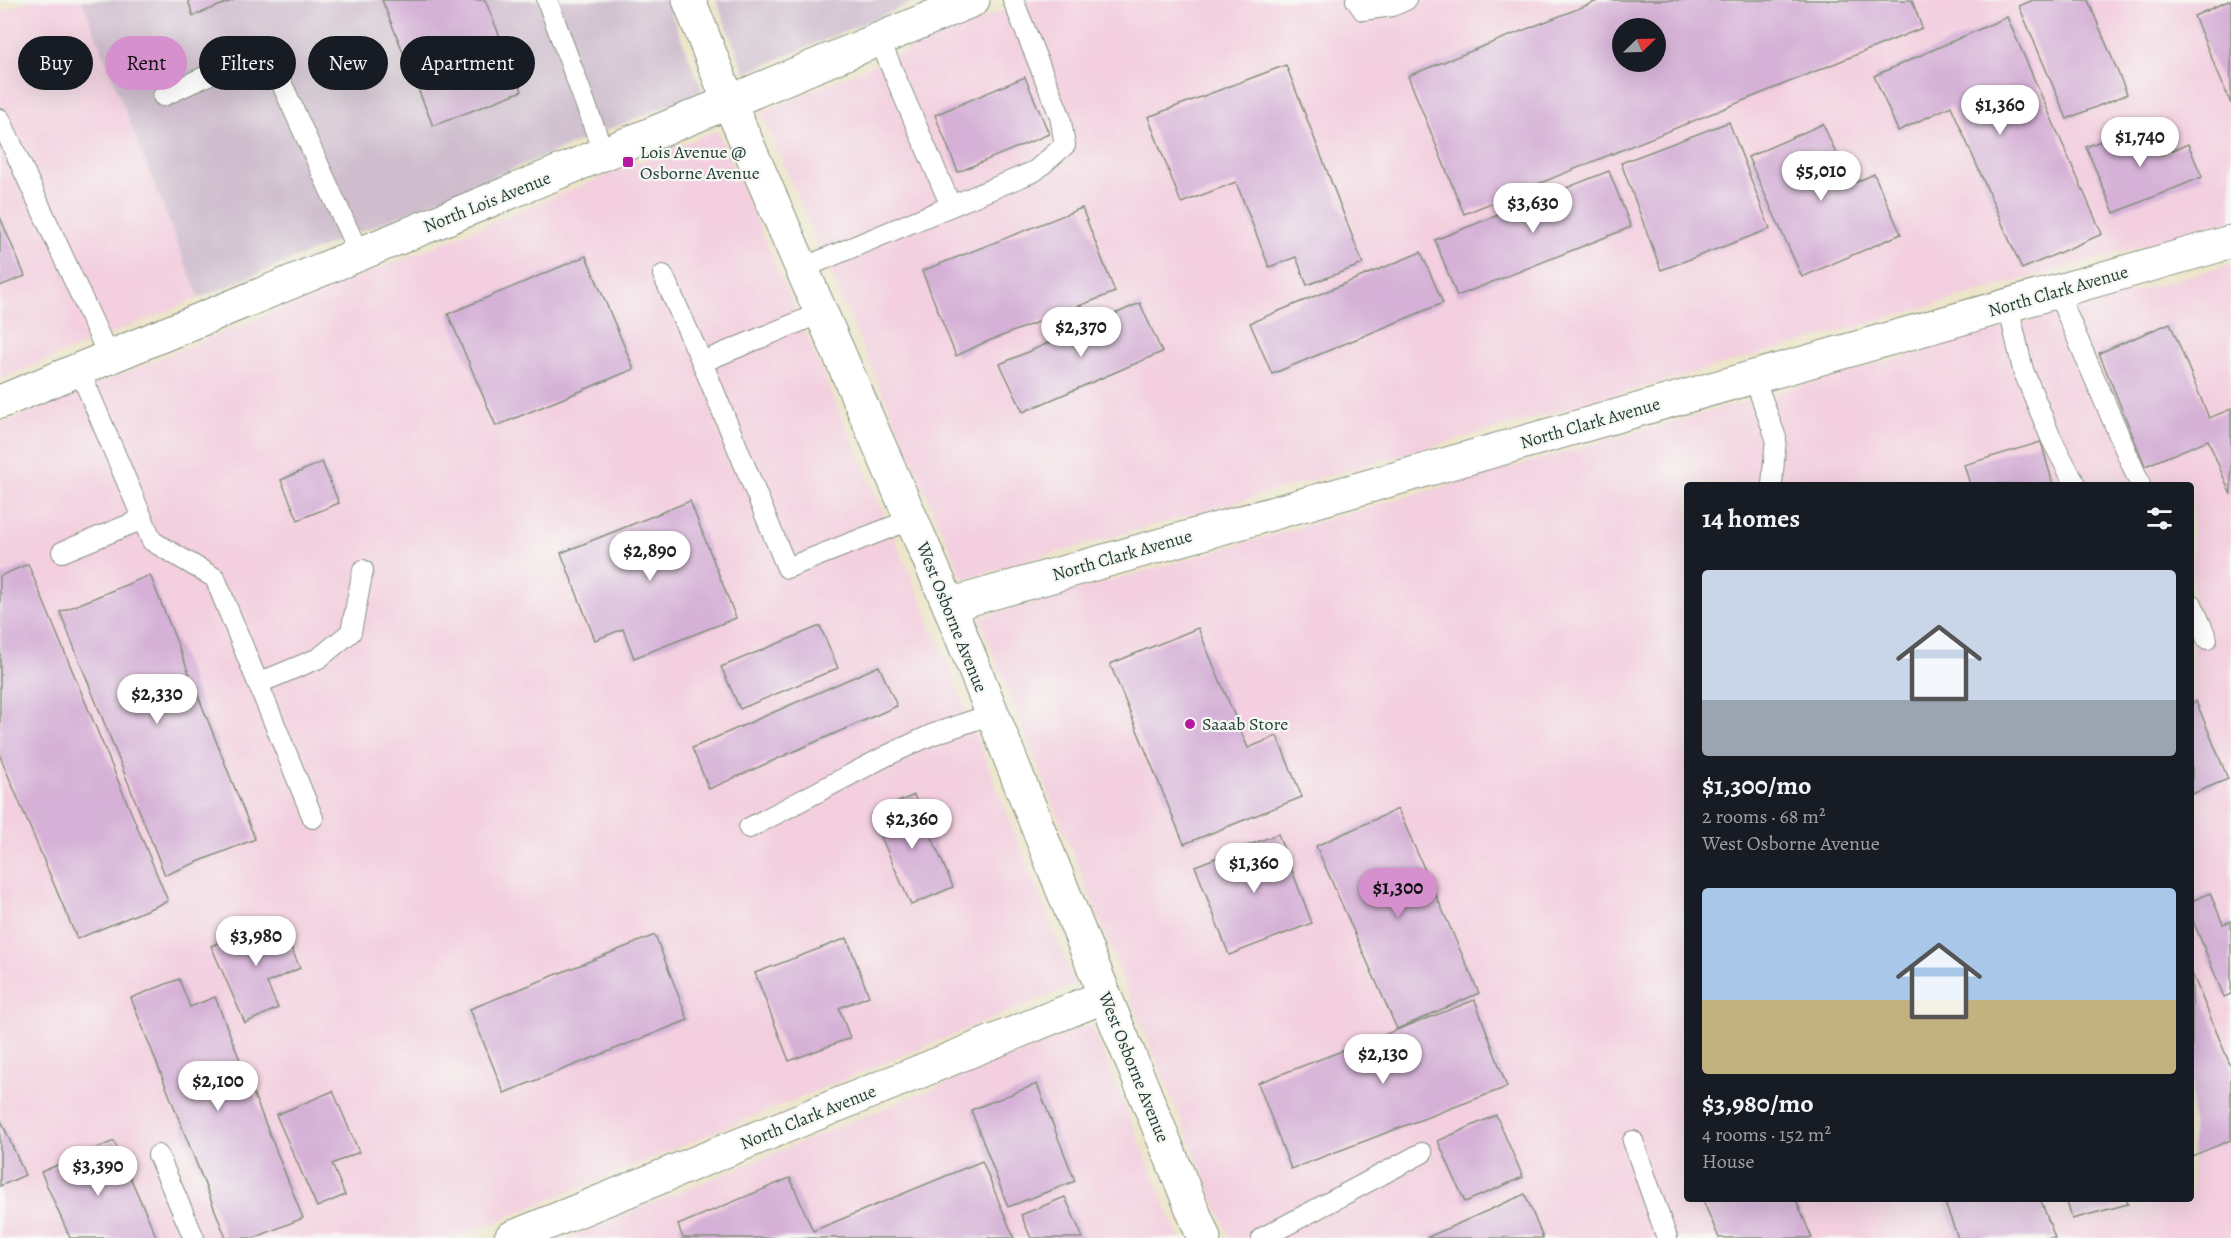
<!DOCTYPE html>
<html lang="en">
<head>
<meta charset="utf-8">
<style>
  body { margin:0; font-family:Alegreya,serif; background:#242831; color:#f1f3f6; height:100vh; display:flex; flex-direction:column; font-size:22px; white-space:nowrap }
  * { box-sizing:border-box; margin:0 }
  p { font-size:20px; color:#9ea1a6 }
  .icon { flex:none; width:33px; height:33px; fill:none; stroke:currentColor; stroke-width:2; stroke-linecap:round; stroke-linejoin:round }
  .map { position:relative; flex:1; overflow:hidden }
  .details { position:absolute; left:1684px; top:482px; width:510px; height:720px; display:flex; flex-direction:column; background:#171b24; border-radius:6px; box-shadow:0 6px 24px #0002 }
  .details>* { flex:none }
  .top-card { position:absolute; left:18px; top:36px; width:570px; height:54px; display:flex; gap:12px }
  .needle { width:39px; rotate:67deg }
  .tools { position:absolute; left:1612px; top:18px; display:grid; gap:12px }
  .tools a { display:grid; place-items:center; width:54px; height:54px; border-radius:50%; background:#171b24; box-shadow:0 6px 24px #0002; font-size:30px }
  .price { position:absolute; translate:-50% -51px; padding:0 14px; border-radius:21px; background:#fff; color:#222; font-size:20px; line-height:39px; filter:drop-shadow(0 2px 3px #0008) }
  .price::after { content:''; position:absolute; left:50%; top:36px; width:18px; height:14px; margin-left:-9px; background:inherit; clip-path:polygon(0 0,100% 0,50% 100%) }
  .price.on { background:#d690ce; color:#111 }
  ul { padding:0; list-style:none }
  li { display:grid; align-content:center; gap:12px; height:318px; padding:0 18px }
  li span { display:grid; place-items:center; height:186px; border-radius:6px; color:#555 }
  li>.icon { margin-inline-start:auto }
  span .icon { width:108px; height:108px; fill:#fffc; stroke-width:1 }
  li b { font-size:26px }
  h2 { display:flex; justify-content:space-between; align-items:center; height:72px; padding:0 18px; font-size:26px }
  .chip { padding:0 21px; border-radius:27px; background:#171b24; box-shadow:0 6px 24px #0002; font-size:21px; line-height:54px }
  .chip.on { background:#d690ce; color:#111 }
  .map>svg:first-child { display:block }
  .built { fill:#f3cfdf; fill-rule:evenodd }
  .industrial { fill:#cfbdce }
  .building { fill:#d5b1d7; fill-rule:evenodd }
  .lines { fill:none; stroke-linecap:round; stroke-linejoin:round }
  .lane-casing { stroke:#86917e; stroke-width:22 }
  .street-casing { stroke:#86917e; stroke-width:35 }
  .secondary-casing { stroke:#86917e; stroke-width:35 }
  .lane { stroke:#fff; stroke-width:20 }
  .street { stroke:#fff; stroke-width:33 }
  .secondary { stroke:#fff; stroke-width:33 }
  .poi-dot { fill:#b5179e; stroke:#f6f6f2; stroke-width:2 }
  .labels { text-anchor:middle; dominant-baseline:central; stroke-width:4.5; stroke-linejoin:round; paint-order:stroke }
  .poi-label { font-size:18px; fill:#1f3d34; stroke:#f6f6f2; text-anchor:start }
  .street-label { font-size:18px; fill:#1f3d34; stroke:#f6f6f2 }
</style>
</head>
<body>
<div class="map">
<svg width="2231" height="1238" viewBox="0 0 2231 1238">
  <rect width="100%" height="100%" fill="#f6f6f2"/>
  <filter id="ink" filterUnits="userSpaceOnUse"><feTurbulence type="fractalNoise" baseFrequency=".0167" numOctaves="2"/><feDisplacementMap in="SourceGraphic" scale="12" xChannelSelector="R" yChannelSelector="G"/><feConvolveMatrix kernelMatrix="1 2 1 2 8 2 1 2 1" color-interpolation-filters="sRGB"/></filter>
  <filter id="wash" filterUnits="userSpaceOnUse"><feTurbulence type="fractalNoise" baseFrequency=".008" numOctaves="4" result="noise"/><feDisplacementMap in="SourceGraphic" scale="24" xChannelSelector="R" yChannelSelector="G"/><feGaussianBlur stdDeviation="1.35" result="paint"/><feColorMatrix in="noise" values="0 0 0 0 0 0 0 0 0 0 0 0 0 0 0 0 0 1.4 0 .05"/><feComposite in="paint" operator="in"/></filter>
  <g filter="url(#wash)">
    <rect width="100%" height="100%" fill="#ece5c9"/>
    <g class="built">
      <path d="M31 0H82L199 298 0 379V12Z"/>
      <path d="M1027 0H2231V221L963 579 761 112ZM1623 28H1656V62H1623Z"/>
      <path d="M717 130 927 613 931 631 934 630 1075 985 456 1238H0V424Z"/>
      <path d="M2231 264V1238H1230L1126 987 979 618ZM1688 484H2192V1198H1688Z"/>
      <path d="M1091 1024 1179 1238H567Z"/>
    </g>
    <g class="industrial">
      <path d="M82 0H666L702 91 199 298Z"/>
      <path d="M716 0H919L745 73Z"/>
    </g>
    <g id="blocks">
      <g class="building">
        <path d="M188 0H234L193 16Z"/>
        <path d="M382 0H485L522 91 433 126Z"/>
        <path d="M1600 0H1912L1922 28 1464 214 1408 76ZM1623 28H1656V62H1623Z"/>
        <path d="M2033 0H2088L2127 94 2067 119 2019 6Z"/>
        <path d="M2231 0V104L2194 16Z"/>
        <path d="M2007 17 2102 234 2022 269 1951 106 1898 131 1874 76Z"/>
        <path d="M1286 65 1363 264 1307 285 1296 257 1269 267 1236 182 1181 203 1148 117Z"/>
        <path d="M1025 77 1049 134 958 172 935 115Z"/>
        <path d="M1729 122 1770 229 1661 270 1621 163Z"/>
        <path d="M2146 123 2159 156 2188 144 2202 177 2114 213 2086 147Z"/>
        <path d="M1823 124 1850 185 1874 174 1901 234 1802 277 1748 157Z"/>
        <path d="M1609 171 1631 227 1457 296 1435 240Z"/>
        <path d="M1082 208 1115 292 981 344 956 356 922 271Z"/>
        <path d="M0 217 25 276 0 286Z"/>
        <path d="M1421 252 1443 303 1272 374 1250 323Z"/>
        <path d="M586 256 634 369 496 426 448 314Z"/>
        <path d="M1140 303 1162 352 1023 412 1000 364Z"/>
        <path d="M2170 323 2209 418 2231 409V495L2208 440 2145 466 2099 353Z"/>
        <path d="M2041 442 2053 484H1970L1964 465Z"/>
        <path d="M322 462 339 503 298 520 281 480Z"/>
        <path d="M690 501 736 618 634 658 623 629 595 640 561 553Z"/>
        <path d="M28 564 168 901 77 939 0 756V576Z"/>
        <path d="M150 575 255 839 165 875 60 612Z"/>
        <path d="M820 626 838 668 740 709 721 667Z"/>
        <path d="M1198 628 1248 748 1277 736 1302 797 1184 844 1110 664Z"/>
        <path d="M879 666 897 706 709 789 692 748Z"/>
        <path d="M2196 701 2228 779 2192 794V703Z"/>
        <path d="M914 795 953 887 911 905 871 814Z"/>
        <path d="M1398 809 1479 993 1397 1029 1316 846Z"/>
        <path d="M1278 834 1312 923 1229 955 1195 866Z"/>
        <path d="M2210 893 2223 924 2231 921V994L2224 997 2192 918V901Z"/>
        <path d="M278 918 300 968 267 983 278 1008 245 1023 211 946Z"/>
        <path d="M655 935 688 1020 504 1093 470 1009Z"/>
        <path d="M847 938 869 996 839 1008 850 1038 789 1061 755 973Z"/>
        <path d="M2192 973 2231 1067V1140L2192 1156Z"/>
        <path d="M179 979 190 1007 215 997 303 1218 254 1238H226L131 998Z"/>
        <path d="M1475 1000 1507 1087 1291 1169 1258 1083Z"/>
        <path d="M1037 1084 1075 1181 1008 1207 971 1110Z"/>
        <path d="M333 1091 359 1152 332 1164 345 1195 317 1207 276 1115Z"/>
        <path d="M1496 1115 1523 1177 1465 1202 1438 1141Z"/>
        <path d="M0 1118 25 1175 0 1186Z"/>
        <path d="M114 1141 157 1238H70L41 1172Z"/>
        <path d="M982 1161 1014 1238H683L678 1225 790 1178 813 1231Z"/>
        <path d="M1525 1194 1543 1238H1426Z"/>
        <path d="M1065 1197 1083 1238H1031L1021 1215Z"/>
        <path d="M1702 1198H1795L1812 1238H1719Z"/>
        <path d="M1943 1198H2040L2055 1238H1958Z"/>
        <path d="M2066 1198H2126L2128 1204 2072 1219Z"/>
      </g>
    </g>
  </g>
  <g filter="url(#ink)">
    <use href="#blocks" fill-opacity="0" stroke="#86917e" stroke-width="1.5"/>
    <g class="lines">
      <defs>
        <g id="lane">
          <path d="M547 0 604 154"/>
          <path d="M1356 0 1363 10 1392 6 1406 0"/>
          <path d="M879 39 951 206"/>
          <path d="M163 96 245 58 263 57 272 65 281 82 359 254"/>
          <path d="M0 119 109 357"/>
          <path d="M803 268 1035 171 1065 145 1060 116 1013 0"/>
          <path d="M663 275 702 362 823 312"/>
          <path d="M2057 291 2140 484"/>
          <path d="M2008 305 2023 370 2051 438 2075 484"/>
          <path d="M702 362 787 568 912 519"/>
          <path d="M79 369 152 541 215 578 313 818"/>
          <path d="M1754 377 1776 438 1772 484"/>
          <path d="M62 552 143 519"/>
          <path d="M2192 604 2207 639"/>
          <path d="M259 683 319 658 351 632 363 570"/>
          <path d="M749 828 886 756 931 735 992 714"/>
          <path d="M1633 1141 1667 1238"/>
          <path d="M158 1155 194 1238"/>
          <path d="M1262 1238 1422 1153"/>
        </g>
        <g id="street">
          <path d="M949 605 2231 242"/>
          <path d="M511 1238 1105 996"/>
        </g>
        <g id="secondary">
          <path d="M689 0 729 102 949 605 1105 996 1204 1238"/>
          <path d="M0 402 729 102 973 0"/>
        </g>
      </defs>
      <use href="#lane" class="lane-casing"/>
      <use href="#street" class="street-casing"/>
      <use href="#secondary" class="secondary-casing"/>
      <use href="#lane" class="lane"/>
      <use href="#street" class="street"/>
      <use href="#secondary" class="secondary"/>
    </g>
  </g>
  <g class="poi-dot">
    <rect x="622" y="156" width="12" height="12" rx="3"/>
    <circle cx="1190" cy="724" r="6"/>
  </g>
  <g class="labels">
    <g class="poi-label">
      <text x="640" y="152">Lois Avenue @<tspan x="640" dy="21">Osborne Avenue</tspan></text>
      <text x="1202" y="724">Saaab Store</text>
    </g>
    <g class="street-label">
      <text transform="translate(487 202) rotate(-22)">North Lois Avenue</text>
      <text transform="translate(2058 291) rotate(-16)">North Clark Avenue</text>
      <text transform="translate(1590 423) rotate(-16)">North Clark Avenue</text>
      <text transform="translate(1122 555) rotate(-16)">North Clark Avenue</text>
      <text transform="translate(952 617) rotate(68)">West Osborne Avenue</text>
      <text transform="translate(1134 1067) rotate(68)">West Osborne Avenue</text>
      <text transform="translate(808 1117) rotate(-22)">North Clark Avenue</text>
    </g>
  </g>
</svg>
<div class="tools">
<a><svg class="needle" viewBox="-14 -14 28 28"><path d="M0-13l5 13h-10z" fill="#e53935"/><path d="M0 13l5-13h-10z" fill="#9ea1a6"/></svg></a>
</div>
<b class="price" style="left:2000px;top:136px">$1,360</b>
<b class="price" style="left:2140px;top:168px">$1,740</b>
<b class="price" style="left:1821px;top:202px">$5,010</b>
<b class="price" style="left:1533px;top:234px">$3,630</b>
<b class="price" style="left:1081px;top:358px">$2,370</b>
<b class="price" style="left:650px;top:582px">$2,890</b>
<b class="price" style="left:157px;top:725px">$2,330</b>
<b class="price" style="left:912px;top:850px">$2,360</b>
<b class="price" style="left:1254px;top:894px">$1,360</b>
<b class="price on" style="left:1398px;top:919px">$1,300</b>
<b class="price" style="left:256px;top:967px">$3,980</b>
<b class="price" style="left:1383px;top:1085px">$2,130</b>
<b class="price" style="left:218px;top:1112px">$2,100</b>
<b class="price" style="left:98px;top:1197px">$3,390</b>
<div class="top-card">
<a class="chip">Buy</a>
<a class="chip on">Rent</a>
<a class="chip">Filters</a>
<a class="chip">New</a>
<a class="chip">Apartment</a>
</div>
<section class="details">
<h2>14 homes<svg class="icon" aria-label="filters" viewBox="0 0 24 24"><path d="M4 7h16M4 17h16"/><circle cx="9" cy="7" r="2"/><circle cx="15" cy="17" r="2"/></svg></h2>
<ul>
<li><span style="background:linear-gradient(#c9d6e8 70%,#9aa5b1 0)"><svg class="icon" aria-label="home" viewBox="0 0 24 24"><path d="M3 11l9-7 9 7M6 9v11h12V9"/></svg></span><div><b>$1,300/mo</b><p>2 rooms · 68 m²</p><p>West Osborne Avenue</p></div></li>
<li><span style="background:linear-gradient(#a9c7e8 60%,#c2b280 0)"><svg class="icon" aria-label="home" viewBox="0 0 24 24"><path d="M3 11l9-7 9 7M6 9v11h12V9"/></svg></span><div><b>$3,980/mo</b><p>4 rooms · 152 m²</p><p>House</p></div></li>
</ul>
</section>
</div>
</body>
</html>
